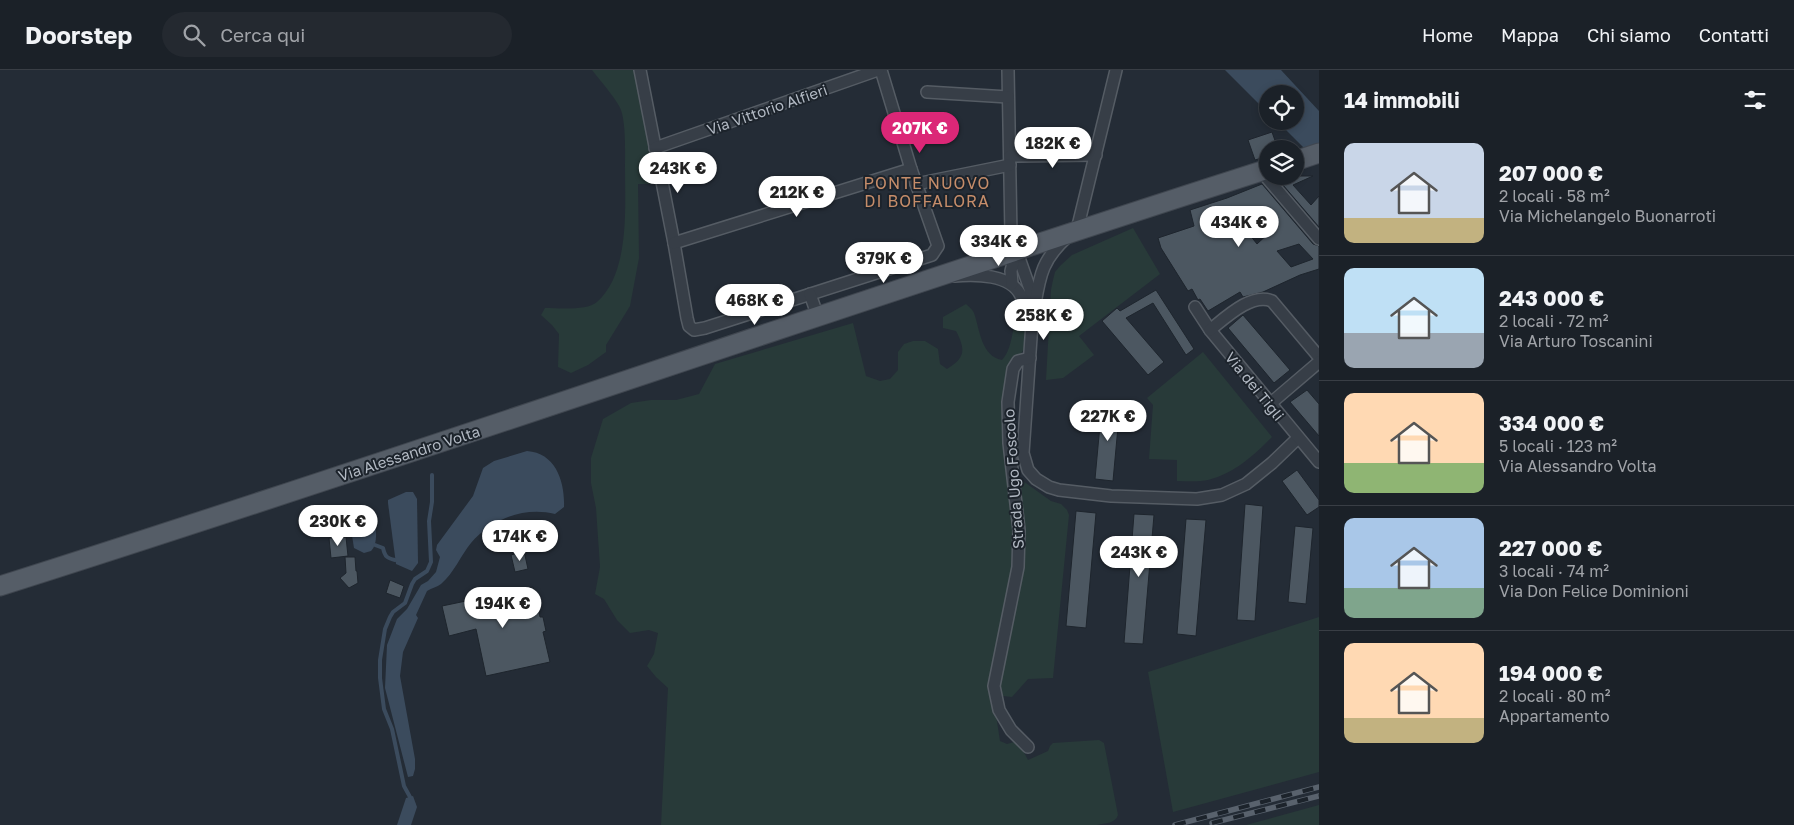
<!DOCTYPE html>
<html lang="it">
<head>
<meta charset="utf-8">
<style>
  body { margin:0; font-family:"Golos Text",sans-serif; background:#242930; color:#f1f3f6; height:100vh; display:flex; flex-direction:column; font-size:19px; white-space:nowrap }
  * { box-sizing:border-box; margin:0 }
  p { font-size:16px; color:#a0a3a8 }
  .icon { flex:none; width:28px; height:28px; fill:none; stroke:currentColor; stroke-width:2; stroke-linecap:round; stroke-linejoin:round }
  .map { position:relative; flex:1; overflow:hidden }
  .drawer { display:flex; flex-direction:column; background:#1b2128; width:475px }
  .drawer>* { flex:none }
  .controls { position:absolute; left:1259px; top:15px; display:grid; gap:10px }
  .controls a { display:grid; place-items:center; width:45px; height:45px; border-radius:50%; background:#1b2128; box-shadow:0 2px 8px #0003,0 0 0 1px #393e45; font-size:25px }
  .price { position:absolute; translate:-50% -42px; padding:0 11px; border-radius:18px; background:#fff; color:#222; font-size:16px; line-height:32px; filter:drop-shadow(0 1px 2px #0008) }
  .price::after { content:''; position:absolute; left:50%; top:30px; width:15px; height:11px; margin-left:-8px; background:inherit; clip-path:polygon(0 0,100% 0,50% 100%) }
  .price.current { background:#db2777; color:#fff }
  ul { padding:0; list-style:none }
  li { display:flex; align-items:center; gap:15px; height:125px; padding:0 25px }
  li+li { border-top:1px solid #393e45 }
  li span { display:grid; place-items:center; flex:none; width:140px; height:100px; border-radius:10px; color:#555 }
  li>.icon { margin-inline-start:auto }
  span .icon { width:60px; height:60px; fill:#fffc; stroke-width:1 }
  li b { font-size:21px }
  h2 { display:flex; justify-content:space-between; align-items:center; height:60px; padding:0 25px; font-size:21px }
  header { display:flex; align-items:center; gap:30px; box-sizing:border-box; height:70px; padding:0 25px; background:#1b2128; border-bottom:1px solid #393e45 }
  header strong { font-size:24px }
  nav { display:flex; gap:28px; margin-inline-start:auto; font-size:18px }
  .search { width:350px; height:45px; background:#242930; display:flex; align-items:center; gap:12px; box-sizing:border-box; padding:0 18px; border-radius:28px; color:#a0a3a8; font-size:19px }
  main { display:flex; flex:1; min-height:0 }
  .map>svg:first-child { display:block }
  .green { fill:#283a39 }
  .water { fill:#3b4b5d }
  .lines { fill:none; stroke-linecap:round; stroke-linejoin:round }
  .stream { stroke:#3b4b5d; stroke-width:4 }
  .building { fill:#4c5761; stroke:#1e252d; fill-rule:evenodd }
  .street-casing { stroke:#555c64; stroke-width:14 }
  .primary-casing { stroke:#404750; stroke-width:21 }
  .street { stroke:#373e47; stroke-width:11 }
  .primary { stroke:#555d67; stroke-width:19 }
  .rail-casing { stroke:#59626d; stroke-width:5.5 }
  .rail { stroke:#1c232b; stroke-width:4; stroke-dasharray:11; stroke-linecap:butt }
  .labels { text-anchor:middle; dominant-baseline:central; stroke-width:4; stroke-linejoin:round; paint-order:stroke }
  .street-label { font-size:15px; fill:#b2b9c3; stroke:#1c232b }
  .neighbourhood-label { font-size:16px; letter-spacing:1px; fill:#c68d6a; stroke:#1c232b }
</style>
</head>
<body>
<header>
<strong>Doorstep</strong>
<div class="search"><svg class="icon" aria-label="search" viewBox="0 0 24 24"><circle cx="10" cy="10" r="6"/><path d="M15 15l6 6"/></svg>Cerca qui</div>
<nav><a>Home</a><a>Mappa</a><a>Chi siamo</a><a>Contatti</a></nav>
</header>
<main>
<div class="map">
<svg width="1319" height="755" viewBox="0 0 1319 755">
  <rect width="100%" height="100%" fill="#242c36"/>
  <g class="green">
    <path d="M592 0H636L659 114H638L639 188 630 236 606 275V282L588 295 571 303 558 297 559 264 552 255 541 245 545 238C558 238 587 241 597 232 630 203 625 137 625 97 625 82 626 55 621 40 618 31 599 9 592 0Z"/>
    <path d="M1133 158 1160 204 1079 266 1094 285 1063 308 1046 310 1051 220 1053 210 1055 202 1060 196 1072 185Z"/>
    <path d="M966 234C969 237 973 240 974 243 980 260 981 286 1002 290 1013 278 1011 260 1018 245L1024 248C1028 271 1029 278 1011 294L1016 406 1051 431 1061 434 1067 440 1069 445 1053 608 1028 609 1012 627 1003 626 990 628 991 635 996 645 1000 671 1007 674 1018 671 1028 690 1048 681 1050 676 1053 673 1099 670 1104 673 1118 745C1115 754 1105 753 1097 755H661L668 618 656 607 647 596 654 584 658 563 649 560 630 563 617 550 604 529 595 524 600 497 596 438 591 413V388L603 349 631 333 651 330H676L699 324 715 294 853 253 866 306 880 311 890 309 898 300V282L904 274 913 271H925L938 279 940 294 947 299C965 288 966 280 956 261L943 258V247Z"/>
    <path d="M1203 282 1272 367C1253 386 1235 403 1208 410 1199 412 1187 411 1177 411V390L1149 389 1153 335 1147 328Z"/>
    <path d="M1319 547V702L1173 742 1148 602Z"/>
    <path d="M1319 735V755H1246Z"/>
  </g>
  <g class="water">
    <path d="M1225 0H1281L1319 41V93L1277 51H1295V24H1268L1267 42Z"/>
    <path d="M527 381C556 383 565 412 564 437L555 444C525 436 491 449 471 473 461 485 454 503 441 514 437 517 432 518 427 521L416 545 418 548 403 582 400 606 415 689V699L413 706 408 707 385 618 387 575 397 549 407 539 421 515 428 511 436 502 440 487 436 480 437 475 473 426 483 398 494 391Z"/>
    <path d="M406 422H413L417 429 418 493 412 501 396 494 388 433V430Z"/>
    <path d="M367 436C376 445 380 472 371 481L364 483 354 478 349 447 355 439Z"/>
    <path d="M413 726 417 737 411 755H397L406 728Z"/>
  </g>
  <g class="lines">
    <g class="stream">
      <path d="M375 475 383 478C385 487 387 488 395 490"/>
      <path d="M410 727 404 716 392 659 384 639 380 608V590L385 559 390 547 393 542 405 533 412 514 415 509 427 501 431 492 429 451 432 432V405"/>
    </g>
  </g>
  <g class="building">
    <path d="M1272 62 1278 79H1268V86L1255 90 1248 70Z"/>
    <path d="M1281 106H1313L1293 115 1311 135 1319 126V157L1277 108Z"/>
    <path d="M1262 114 1313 174 1319 176V199L1300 205 1263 222 1243 227 1240 222 1208 241 1200 229 1198 230 1192 219 1188 221 1161 178 1158 168 1194 156 1190 140 1227 128ZM1253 140 1271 161 1257 174 1235 146ZM1299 174 1313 189 1291 197 1277 181Z"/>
    <path d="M1156 220 1194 279 1186 285 1153 233 1126 248 1164 292 1148 305 1102 251 1117 238 1120 241Z"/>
    <path d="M1243 245 1290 300 1274 313 1228 258Z"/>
    <path d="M1307 320 1319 334V366L1290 332Z"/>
    <path d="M1102 333 1120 335 1113 411 1095 409Z"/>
    <path d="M1297 400 1319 430V437L1307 445 1282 411Z"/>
    <path d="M1245 434 1263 436 1255 551 1237 550Z"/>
    <path d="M1076 441 1096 443 1086 558 1066 556Z"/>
    <path d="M1134 444 1154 445 1143 574 1124 573Z"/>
    <path d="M1186 449 1206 450 1196 566 1177 564Z"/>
    <path d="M1295 456 1313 458 1306 534 1288 532Z"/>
    <path d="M346 467 348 486 331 488 329 468Z"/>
    <path d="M524 481 528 499 515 502 511 485Z"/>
    <path d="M345 487H355L356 501H357L358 513 349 518 340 508 346 503Z"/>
    <path d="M390 510 404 516 400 528 386 523Z"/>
    <path d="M533 517 540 547H543L546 561 543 562 550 592 486 606 476 559 449 566 442 536Z"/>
  </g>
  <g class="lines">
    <defs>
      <g id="street">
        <path d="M640 0 674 173 687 248 689 256 694 260 705 258 932 185 938 176 911 99 881 0"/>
        <path d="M1008 0 1011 165 1030 219 1032 253 1023 383 1028 400 1036 409 1049 417 1059 420 1111 426 1197 429 1222 425 1246 414 1272 393 1298 368"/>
        <path d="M927 22 1008 27"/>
        <path d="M655 78 878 0"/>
        <path d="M1010 86 1096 85"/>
        <path d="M1261 101 1319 169"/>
        <path d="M916 114 1010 95"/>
        <path d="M1077 160 1116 0"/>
        <path d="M674 173 911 99"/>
        <path d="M954 206C975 204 1011 204 1021 226 1024 232 1025 239 1028 245"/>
        <path d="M1012 214 1011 201 1016 181"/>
        <path d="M810 224 818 247"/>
        <path d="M1035 234C1040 204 1043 189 1067 167"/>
        <path d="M1195 237 1210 260 1319 392"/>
        <path d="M1210 260C1225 248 1252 222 1272 231L1319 287"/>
        <path d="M1271 333 1319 292"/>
        <path d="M1028 677 1011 660 999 640 994 616 1018 497 1019 460 1009 373 1008 332 1013 299 1018 291 1030 288"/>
      </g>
      <g id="primary">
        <path d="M1295 91 1319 83"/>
        <path d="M0 516C424 382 844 234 1268 99"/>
      </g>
    </defs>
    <use href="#street" class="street-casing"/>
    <use href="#primary" class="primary-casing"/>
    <use href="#street" class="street"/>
    <use href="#primary" class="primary"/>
    <defs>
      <g id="rail">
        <path d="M1212 753 1319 726"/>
        <path d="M1175 755 1319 717"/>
      </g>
    </defs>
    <use href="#rail" class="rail-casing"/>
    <use href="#rail" class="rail"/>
  </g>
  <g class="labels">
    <g class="street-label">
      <text transform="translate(767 39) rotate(-19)">Via Vittorio Alfieri</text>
      <text transform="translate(1255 316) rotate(51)">Via dei Tigli</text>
      <text transform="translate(409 383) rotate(-18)">Via Alessandro Volta</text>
      <text transform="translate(1013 409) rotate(-94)">Strada Ugo Foscolo</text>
    </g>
    <g class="neighbourhood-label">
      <text x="927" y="113">PONTE NUOVO<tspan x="927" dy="18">DI BOFFALORA</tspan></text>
    </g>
  </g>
</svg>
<div class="controls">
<a><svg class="icon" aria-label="locate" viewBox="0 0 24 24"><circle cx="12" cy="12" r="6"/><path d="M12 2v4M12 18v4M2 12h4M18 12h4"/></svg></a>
<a><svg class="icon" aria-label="layers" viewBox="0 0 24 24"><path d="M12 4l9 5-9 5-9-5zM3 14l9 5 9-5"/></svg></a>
</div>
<b class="price current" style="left:920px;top:84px">207K €</b>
<b class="price" style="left:1053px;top:99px">182K €</b>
<b class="price" style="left:678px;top:124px">243K €</b>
<b class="price" style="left:797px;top:148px">212K €</b>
<b class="price" style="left:1239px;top:178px">434K €</b>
<b class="price" style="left:999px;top:197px">334K €</b>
<b class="price" style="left:884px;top:214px">379K €</b>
<b class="price" style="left:755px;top:256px">468K €</b>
<b class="price" style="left:1044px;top:271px">258K €</b>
<b class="price" style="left:1108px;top:372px">227K €</b>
<b class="price" style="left:338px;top:477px">230K €</b>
<b class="price" style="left:520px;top:492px">174K €</b>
<b class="price" style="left:1139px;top:508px">243K €</b>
<b class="price" style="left:503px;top:559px">194K €</b>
</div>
<section class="drawer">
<h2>14 immobili<svg class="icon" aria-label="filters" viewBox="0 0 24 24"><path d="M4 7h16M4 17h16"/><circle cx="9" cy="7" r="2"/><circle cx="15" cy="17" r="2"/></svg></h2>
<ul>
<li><span style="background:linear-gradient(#c9d6e8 75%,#c2b280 0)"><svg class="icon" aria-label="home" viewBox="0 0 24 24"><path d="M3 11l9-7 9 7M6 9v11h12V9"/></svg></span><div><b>207 000 €</b><p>2 locali · 58 m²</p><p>Via Michelangelo Buonarroti</p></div></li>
<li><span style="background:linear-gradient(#bfe0f5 65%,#9aa5b1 0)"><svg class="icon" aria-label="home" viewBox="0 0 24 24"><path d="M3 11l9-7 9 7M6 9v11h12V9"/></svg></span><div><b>243 000 €</b><p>2 locali · 72 m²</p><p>Via Arturo Toscanini</p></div></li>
<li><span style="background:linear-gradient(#ffd9b3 70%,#8fb573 0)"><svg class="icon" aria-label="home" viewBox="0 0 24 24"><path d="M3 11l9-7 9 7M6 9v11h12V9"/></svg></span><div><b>334 000 €</b><p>5 locali · 123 m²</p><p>Via Alessandro Volta</p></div></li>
<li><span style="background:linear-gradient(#a9c7e8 70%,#7fa58c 0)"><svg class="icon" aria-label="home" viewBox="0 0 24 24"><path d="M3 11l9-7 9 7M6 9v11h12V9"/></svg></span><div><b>227 000 €</b><p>3 locali · 74 m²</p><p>Via Don Felice Dominioni</p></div></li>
<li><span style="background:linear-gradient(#ffd9b3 75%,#c2b280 0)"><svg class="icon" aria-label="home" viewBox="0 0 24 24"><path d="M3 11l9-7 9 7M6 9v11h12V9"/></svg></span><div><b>194 000 €</b><p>2 locali · 80 m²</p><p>Appartamento</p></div></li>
</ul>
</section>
</main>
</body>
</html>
